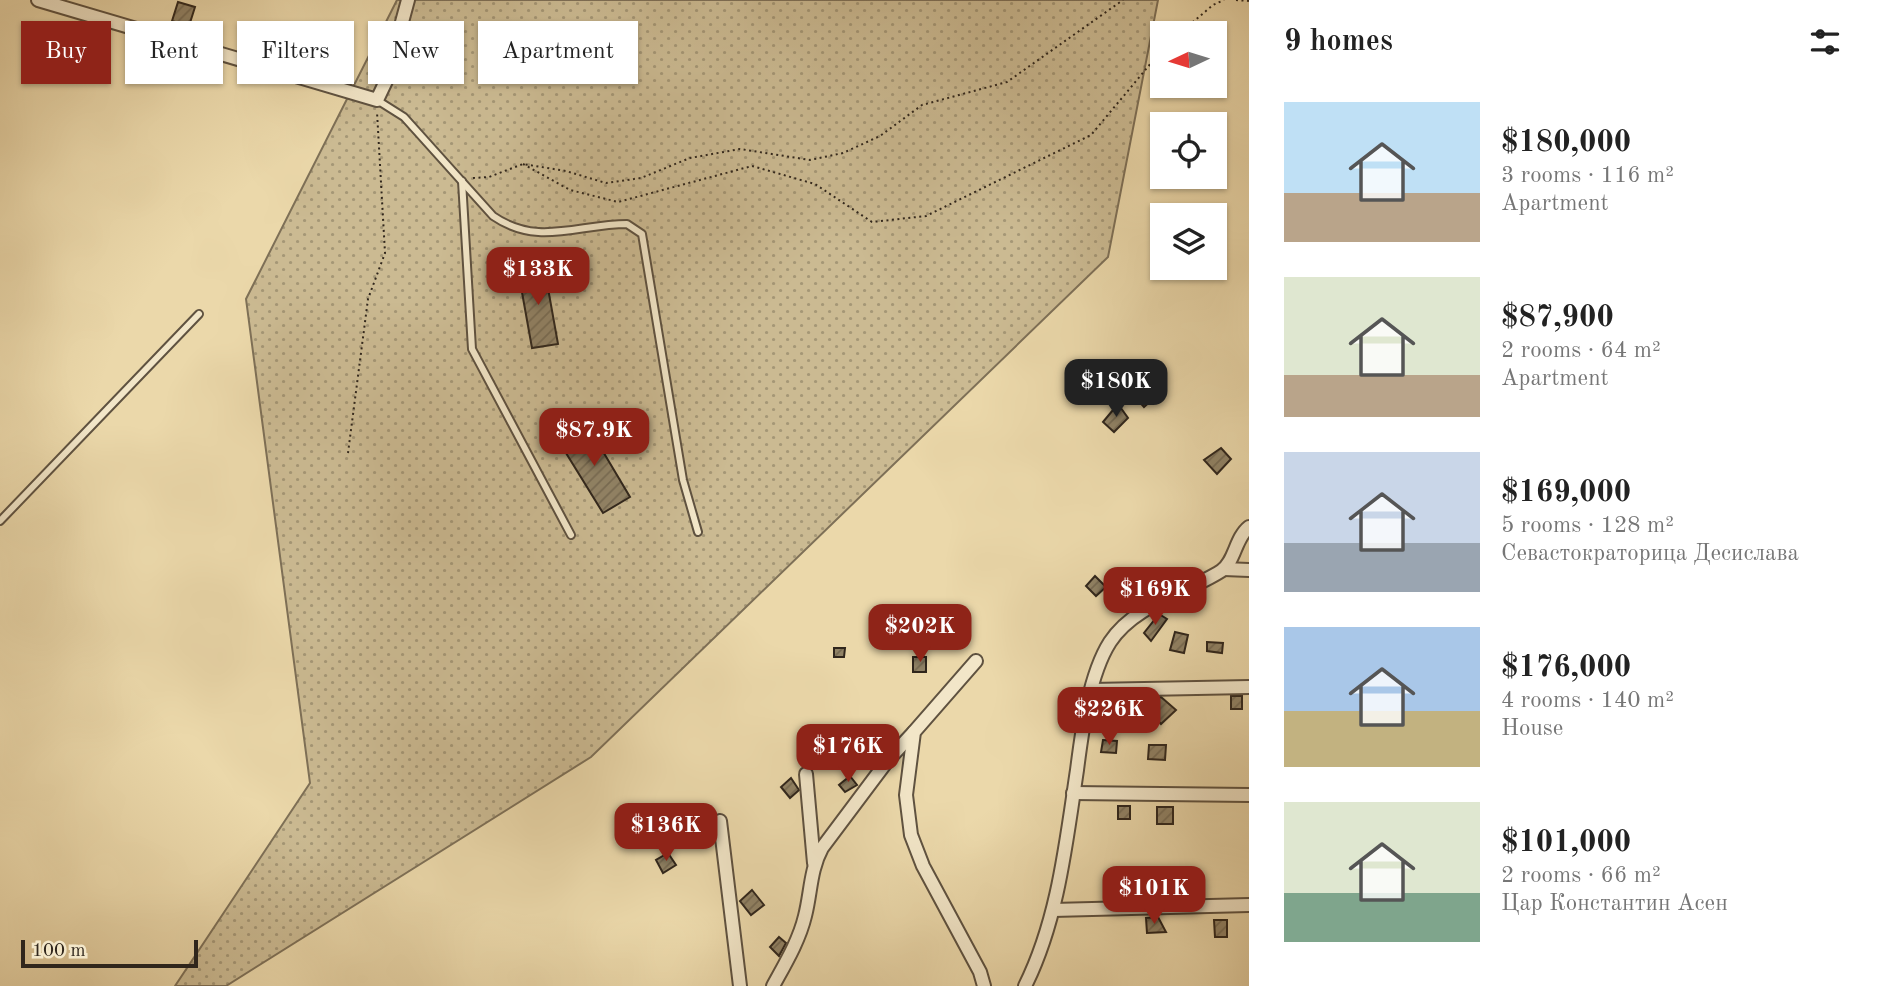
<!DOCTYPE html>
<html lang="en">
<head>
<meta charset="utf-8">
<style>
  body { margin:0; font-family:"Old Standard TT",serif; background:#f2f2f2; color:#222; height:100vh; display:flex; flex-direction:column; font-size:26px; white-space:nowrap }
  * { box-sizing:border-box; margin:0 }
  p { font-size:23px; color:#767676 }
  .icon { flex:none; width:38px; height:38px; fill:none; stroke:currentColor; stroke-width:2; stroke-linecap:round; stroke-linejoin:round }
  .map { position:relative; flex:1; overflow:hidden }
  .side { display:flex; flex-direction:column; background:#fff; width:630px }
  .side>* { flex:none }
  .banner { position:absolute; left:21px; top:21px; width:665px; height:63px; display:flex; gap:14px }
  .needle { width:46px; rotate:266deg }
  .controls { position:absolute; left:1150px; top:21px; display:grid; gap:14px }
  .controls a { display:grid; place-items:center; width:77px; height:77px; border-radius:0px; background:#fff; box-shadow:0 2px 5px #0004; font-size:35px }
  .scale { position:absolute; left:21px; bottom:18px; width:177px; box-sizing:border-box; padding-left:7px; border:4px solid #30261c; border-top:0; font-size:19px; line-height:24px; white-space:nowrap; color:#30261c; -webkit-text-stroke:5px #f2e6c8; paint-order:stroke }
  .price { position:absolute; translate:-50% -60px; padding:0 16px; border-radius:14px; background:#8f2418; color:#fff; font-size:23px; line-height:46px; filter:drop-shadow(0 2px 4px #0008) }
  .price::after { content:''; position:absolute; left:50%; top:42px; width:21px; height:16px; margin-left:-10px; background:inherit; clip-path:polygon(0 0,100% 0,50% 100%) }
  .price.selected { background:#222; color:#fff }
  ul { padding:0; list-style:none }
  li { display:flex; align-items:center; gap:21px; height:175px; padding:0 35px }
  li span { display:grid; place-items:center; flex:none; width:196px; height:140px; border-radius:0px; color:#555 }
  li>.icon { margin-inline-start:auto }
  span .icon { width:84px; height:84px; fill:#fffc; stroke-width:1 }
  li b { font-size:30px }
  h2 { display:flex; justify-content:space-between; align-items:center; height:84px; padding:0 35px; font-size:30px }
  .pill { padding:0 24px; border-radius:0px; background:#fff; box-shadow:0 2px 5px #0004; font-size:24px; line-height:63px }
  .pill.selected { background:#8f2418; color:#fff }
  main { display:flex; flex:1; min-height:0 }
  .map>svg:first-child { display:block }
  .grass { fill:url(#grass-dots); stroke:#7e7057; stroke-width:2 }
  .building { fill:url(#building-hatch); stroke:#30261c; stroke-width:2 }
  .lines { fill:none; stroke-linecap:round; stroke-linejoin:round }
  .lane-casing { stroke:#5f5240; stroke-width:10 }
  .street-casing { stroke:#5f5240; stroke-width:16 }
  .path { stroke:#30261c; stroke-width:2; stroke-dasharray:2 3.5; stroke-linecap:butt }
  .lane { stroke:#f2e6c8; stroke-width:6 }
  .street { stroke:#f2e6c8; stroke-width:12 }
</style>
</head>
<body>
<main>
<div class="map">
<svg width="1249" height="986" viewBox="0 0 1249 986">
  <defs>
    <pattern id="grass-dots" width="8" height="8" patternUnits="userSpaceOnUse" patternTransform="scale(1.75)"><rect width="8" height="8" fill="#cbba92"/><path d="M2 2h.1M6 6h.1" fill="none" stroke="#a59776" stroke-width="1.8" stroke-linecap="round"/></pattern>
    <pattern id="building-hatch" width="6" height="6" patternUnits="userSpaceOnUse" patternTransform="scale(1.75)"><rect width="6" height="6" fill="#918366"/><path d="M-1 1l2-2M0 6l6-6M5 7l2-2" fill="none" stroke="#776b53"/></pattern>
  </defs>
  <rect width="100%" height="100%" fill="#ebd8aa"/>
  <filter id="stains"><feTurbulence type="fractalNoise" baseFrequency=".00286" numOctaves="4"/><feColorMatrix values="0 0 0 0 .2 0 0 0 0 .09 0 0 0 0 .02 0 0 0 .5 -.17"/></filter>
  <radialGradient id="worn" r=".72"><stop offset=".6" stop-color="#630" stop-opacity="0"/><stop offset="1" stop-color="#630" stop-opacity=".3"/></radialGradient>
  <path class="grass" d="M397 0H1158L1108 257 591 757 226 986H175L310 783 246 299Z"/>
  <g class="building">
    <path d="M178 2 195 7 189 26 172 21Z"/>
    <path d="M274 34 286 37 283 47 272 44Z"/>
    <path d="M544 266 558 344 532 348 518 270Z"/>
    <path d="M1146 390 1154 398 1144 407 1137 399Z"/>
    <path d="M1118 404 1128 418 1114 432 1103 422Z"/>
    <path d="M586 423 630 497 603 513 558 440Z"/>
    <path d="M1221 448 1231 459 1217 474 1204 460Z"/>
    <path d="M1095 576 1106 587 1096 596 1086 586Z"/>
    <path d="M1159 614 1167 619 1151 641 1144 633Z"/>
    <path d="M1175 632 1188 635 1184 653 1170 650Z"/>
    <path d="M1207 642 1223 643 1222 653 1207 651Z"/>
    <path d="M834 648H845L844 657H834Z"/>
    <rect x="913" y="657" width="13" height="15"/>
    <rect x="1231" y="696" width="11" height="13"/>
    <path d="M1161 697 1176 710 1161 724 1152 714 1151 698Z"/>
    <path d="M1103 740 1117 741 1116 753 1101 752Z"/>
    <path d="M1149 745H1166L1165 760 1148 759Z"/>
    <path d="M850 776 857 785 845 792 839 785Z"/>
    <path d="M791 778 799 790 790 798 781 787Z"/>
    <rect x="1118" y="806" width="12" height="13"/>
    <rect x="1157" y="807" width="16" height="17"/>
    <path d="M668 853 676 865 663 873 656 860Z"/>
    <path d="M752 890 764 905 751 915 740 901Z"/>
    <path d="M1158 917 1166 932 1147 933 1146 918Z"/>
    <path d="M1214 920H1227V937H1215Z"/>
    <path d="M779 937 786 943 779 956 770 947Z"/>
  </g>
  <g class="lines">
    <defs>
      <g id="lane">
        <path d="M377 100 404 117 493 216C538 247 578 224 627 224L642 234 683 480 698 532"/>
        <path d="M462 181 472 349 571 535"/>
        <path d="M0 521 199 314"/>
      </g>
      <g id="street">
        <path d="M38 0 377 100 386 81 408 0"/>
        <path d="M1224 569 1249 570"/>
        <path d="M976 661 914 732 906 795 911 835 923 866 980 972 984 986"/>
        <path d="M1092 690 1249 687"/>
        <path d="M806 774 814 863"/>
        <path d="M1073 793 1249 795"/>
        <path d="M720 821 740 986"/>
        <path d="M1053 910 1249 905"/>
        <path d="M773 986C785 964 799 941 805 916 811 893 810 870 822 848L888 760 914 732"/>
        <path d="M1025 986C1058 920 1066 843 1077 770 1082 731 1089 675 1110 642 1135 604 1185 594 1221 571 1235 562 1235 538 1249 527"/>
      </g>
    </defs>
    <use href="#lane" class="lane-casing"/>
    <use href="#street" class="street-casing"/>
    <g class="path">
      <path d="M1236 0 1249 1"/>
      <path d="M1180 33 1213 5 1224 0"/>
      <path d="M523 164 570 190 618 202 752 166 815 184 872 222 926 216 1091 135 1162 50"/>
      <path d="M473 178 489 177 523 164 566 171 606 183 641 178 690 158 740 149 810 160 843 153 880 136 922 105 1007 82 1123 0"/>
      <path d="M348 453 368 299 385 253 377 112"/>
    </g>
    <use href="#lane" class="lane"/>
    <use href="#street" class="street"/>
  </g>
  <rect width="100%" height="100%" filter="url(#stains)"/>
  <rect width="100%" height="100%" fill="url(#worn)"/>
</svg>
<div class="controls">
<a><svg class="needle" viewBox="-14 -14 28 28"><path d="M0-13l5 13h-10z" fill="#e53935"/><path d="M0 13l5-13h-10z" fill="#767676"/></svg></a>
<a><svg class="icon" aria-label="locate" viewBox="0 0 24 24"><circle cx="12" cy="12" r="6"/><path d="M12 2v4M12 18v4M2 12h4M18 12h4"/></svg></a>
<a><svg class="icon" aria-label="layers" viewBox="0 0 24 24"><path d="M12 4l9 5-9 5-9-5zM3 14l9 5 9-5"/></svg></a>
</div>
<div class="scale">100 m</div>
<b class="price" style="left:538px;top:307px">$133K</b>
<b class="price selected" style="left:1116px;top:419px">$180K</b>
<b class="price" style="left:594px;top:468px">$87.9K</b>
<b class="price" style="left:1155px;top:627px">$169K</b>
<b class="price" style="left:920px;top:664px">$202K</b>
<b class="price" style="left:1109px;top:747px">$226K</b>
<b class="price" style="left:848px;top:784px">$176K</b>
<b class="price" style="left:666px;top:863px">$136K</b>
<b class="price" style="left:1154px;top:926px">$101K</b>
<div class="banner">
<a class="pill selected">Buy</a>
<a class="pill">Rent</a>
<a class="pill">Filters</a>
<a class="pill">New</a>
<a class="pill">Apartment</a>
</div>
</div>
<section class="side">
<h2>9 homes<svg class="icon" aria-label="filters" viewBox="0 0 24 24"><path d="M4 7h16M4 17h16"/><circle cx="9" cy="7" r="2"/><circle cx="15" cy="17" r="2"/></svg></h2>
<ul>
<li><span style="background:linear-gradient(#bfe0f5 65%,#b9a48a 0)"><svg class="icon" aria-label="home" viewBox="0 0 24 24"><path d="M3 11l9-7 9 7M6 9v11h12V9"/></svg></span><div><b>$180,000</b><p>3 rooms · 116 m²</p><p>Apartment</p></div></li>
<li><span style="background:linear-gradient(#dfe7d0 70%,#b9a48a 0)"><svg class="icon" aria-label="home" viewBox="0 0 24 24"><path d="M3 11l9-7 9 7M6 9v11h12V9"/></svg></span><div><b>$87,900</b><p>2 rooms · 64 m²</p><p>Apartment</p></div></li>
<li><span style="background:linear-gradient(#c9d6e8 65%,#9aa5b1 0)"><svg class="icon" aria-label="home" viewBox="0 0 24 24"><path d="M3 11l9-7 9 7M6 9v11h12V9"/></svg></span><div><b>$169,000</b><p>5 rooms · 128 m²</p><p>Севастократорица Десислава</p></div></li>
<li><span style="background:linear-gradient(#a9c7e8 60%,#c2b280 0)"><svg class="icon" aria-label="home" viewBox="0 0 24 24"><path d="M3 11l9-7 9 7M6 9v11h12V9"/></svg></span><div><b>$176,000</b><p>4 rooms · 140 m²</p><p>House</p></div></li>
<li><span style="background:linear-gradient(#dfe7d0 65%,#7fa58c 0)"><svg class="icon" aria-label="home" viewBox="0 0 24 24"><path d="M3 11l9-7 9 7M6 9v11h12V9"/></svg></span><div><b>$101,000</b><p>2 rooms · 66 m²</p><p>Цар Константин Асен</p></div></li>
</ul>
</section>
</main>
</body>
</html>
